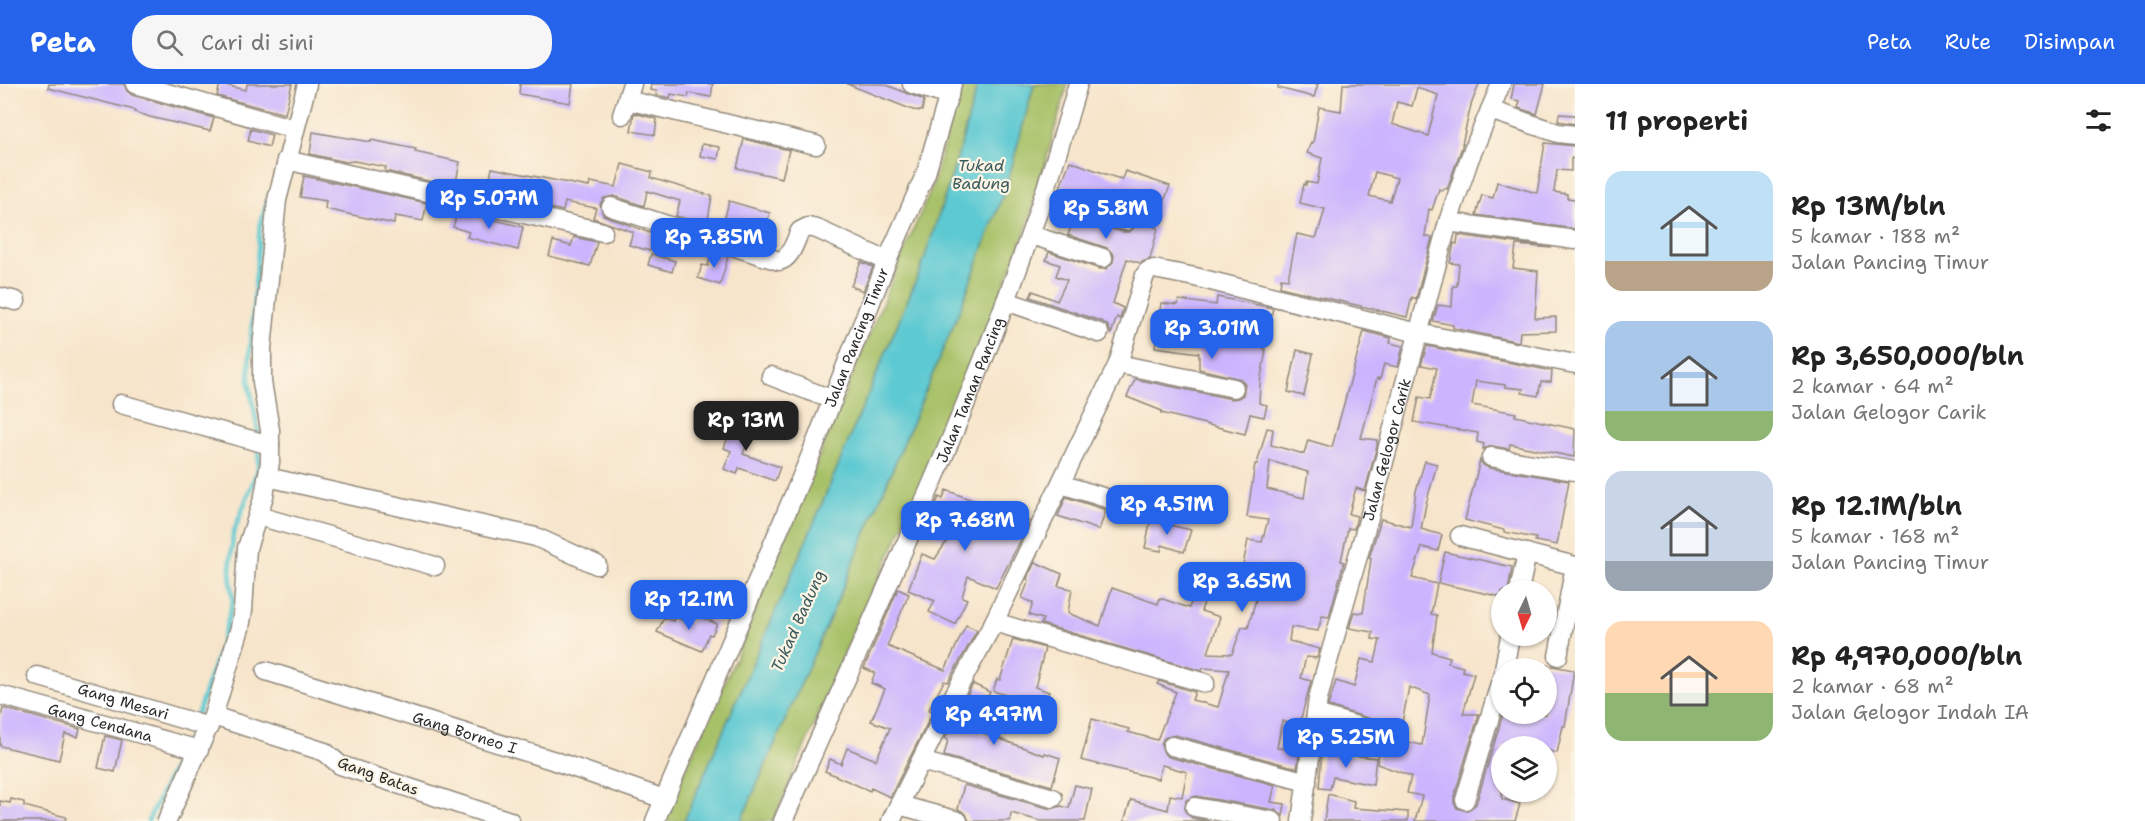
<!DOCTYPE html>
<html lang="id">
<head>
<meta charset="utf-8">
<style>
  body { margin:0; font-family:"Shantell Sans",sans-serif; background:#f6f6f6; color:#222; height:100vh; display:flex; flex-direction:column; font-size:22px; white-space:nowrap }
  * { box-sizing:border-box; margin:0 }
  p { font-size:20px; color:#767676 }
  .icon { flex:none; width:33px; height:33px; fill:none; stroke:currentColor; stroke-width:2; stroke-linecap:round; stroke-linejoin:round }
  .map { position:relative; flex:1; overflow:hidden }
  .drawer { display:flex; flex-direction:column; background:#fff; width:570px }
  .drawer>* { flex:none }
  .needle { width:39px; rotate:185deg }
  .buttons { position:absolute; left:1491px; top:496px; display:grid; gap:12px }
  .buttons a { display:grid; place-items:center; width:66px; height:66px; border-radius:50%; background:#fff; box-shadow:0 2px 4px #0004; font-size:30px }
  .price { position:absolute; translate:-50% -51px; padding:0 14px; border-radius:12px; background:#2563eb; color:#fff; font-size:20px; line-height:39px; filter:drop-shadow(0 2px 3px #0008) }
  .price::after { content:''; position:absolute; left:50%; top:36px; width:18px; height:14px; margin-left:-9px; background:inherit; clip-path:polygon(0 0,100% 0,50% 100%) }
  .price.active { background:#222; color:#fff }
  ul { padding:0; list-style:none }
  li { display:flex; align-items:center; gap:18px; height:150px; padding:0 30px }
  li span { display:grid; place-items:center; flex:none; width:168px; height:120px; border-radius:18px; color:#555 }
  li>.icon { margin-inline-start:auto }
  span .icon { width:72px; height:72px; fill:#fffc; stroke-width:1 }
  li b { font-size:26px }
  h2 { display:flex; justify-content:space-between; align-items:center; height:72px; padding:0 30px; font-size:26px }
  header { display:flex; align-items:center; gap:36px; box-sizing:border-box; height:84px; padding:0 30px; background:#2563eb; color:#fff }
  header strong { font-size:28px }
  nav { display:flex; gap:33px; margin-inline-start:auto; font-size:21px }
  .search { width:420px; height:54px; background:#f6f6f6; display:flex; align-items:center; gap:15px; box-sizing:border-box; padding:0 21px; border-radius:24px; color:#767676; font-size:22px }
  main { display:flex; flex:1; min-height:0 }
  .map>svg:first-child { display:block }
  .green { fill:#a7c167; stroke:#697649; stroke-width:1.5 }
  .water { fill:#5dc9d2; stroke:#447a7e; stroke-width:1.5 }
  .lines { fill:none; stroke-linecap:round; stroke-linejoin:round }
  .stream { stroke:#5dc9d2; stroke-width:4.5 }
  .building { fill:#ccb5fe; fill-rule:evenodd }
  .minor-casing { stroke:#91887b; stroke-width:21 }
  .minor { stroke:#fff; stroke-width:18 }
  .labels { text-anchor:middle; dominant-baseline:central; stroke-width:4.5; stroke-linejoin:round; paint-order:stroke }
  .street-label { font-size:15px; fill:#2b2b2b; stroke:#fcf5e5 }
  .water-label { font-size:16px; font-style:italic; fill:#3a5a5d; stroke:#fcf5e5 }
</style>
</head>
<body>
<header>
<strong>Peta</strong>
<div class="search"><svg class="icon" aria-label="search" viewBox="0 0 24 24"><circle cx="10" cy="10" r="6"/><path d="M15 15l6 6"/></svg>Cari di sini</div>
<nav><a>Peta</a><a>Rute</a><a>Disimpan</a></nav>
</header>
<main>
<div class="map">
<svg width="1575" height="737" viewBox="0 0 1575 737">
  <rect width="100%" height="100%" fill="#fcf5e5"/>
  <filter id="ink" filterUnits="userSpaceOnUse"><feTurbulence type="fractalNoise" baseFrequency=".0167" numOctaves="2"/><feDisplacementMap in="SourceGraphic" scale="12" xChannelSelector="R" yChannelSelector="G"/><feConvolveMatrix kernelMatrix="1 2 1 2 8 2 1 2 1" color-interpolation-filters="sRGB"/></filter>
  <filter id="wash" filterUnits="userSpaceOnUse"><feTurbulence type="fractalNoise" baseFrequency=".008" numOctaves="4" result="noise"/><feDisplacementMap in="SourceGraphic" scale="24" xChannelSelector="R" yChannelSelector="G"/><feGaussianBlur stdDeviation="1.35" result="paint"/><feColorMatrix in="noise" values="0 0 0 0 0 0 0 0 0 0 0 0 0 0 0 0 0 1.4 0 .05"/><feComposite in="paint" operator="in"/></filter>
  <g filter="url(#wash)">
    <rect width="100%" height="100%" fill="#f7e5cb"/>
    <g class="green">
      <path d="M961 0H978L955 82 922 182 816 434 684 737H662L737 571 903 169 931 106Z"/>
      <path d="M1034 0H1068L1025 149 919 409 856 542 773 737H741L838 515 960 225 1007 100Z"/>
    </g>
    <path class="water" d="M978 0H1034L1007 100 960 225 838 515 741 737H684L816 434 922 182 955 82Z"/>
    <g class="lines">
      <g class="stream">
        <path d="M259 353 249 298 250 264 260 140 270 110"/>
        <path d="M196 634 220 564 233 517 230 488 233 450 258 385 259 362"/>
        <path d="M186 659 193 642"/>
        <path d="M148 737 182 666"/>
      </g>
    </g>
    <g id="blocks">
      <g class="building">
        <path d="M49 0H124L127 7 132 11 214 34 210 47 150 33 135 28V26L48 4Z"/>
        <path d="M220 0 246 6 247 0H292L285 30 217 12Z"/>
        <path d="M520 0H573L570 19 519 10Z"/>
        <path d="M651 0H713L711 13 689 9 688 13 671 10 670 14 656 11 657 7 650 6Z"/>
        <path d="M847 0H884L924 16 922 27 913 26Z"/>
        <path d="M1278 0H1318L1314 13 1278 4Z"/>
        <path d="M1343 0H1479L1471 21 1462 60H1463L1447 105 1444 104 1443 107 1439 105 1432 126 1429 125 1425 152 1432 154 1416 215 1412 213 1407 233 1280 203 1281 194 1288 195 1297 150 1315 154 1317 152 1325 125 1300 119 1304 100 1306 101V98L1317 100 1322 74 1307 69 1311 58 1313 59 1319 23 1341 27ZM1417 4 1438 11 1428 52 1392 40 1397 18 1412 22ZM1375 88 1397 94 1390 117 1369 112Z"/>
        <path d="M1514 0H1545L1537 30 1518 24 1520 17 1511 15Z"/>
        <path d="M634 29 657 35 655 51 631 47Z"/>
        <path d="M1559 30 1575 31V40L1558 37Z"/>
        <path d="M251 45 272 51 269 63 248 57Z"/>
        <path d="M313 48 371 58V56L416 65 415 68 460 78 455 103 385 87 386 83 354 77 346 78 310 70Z"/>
        <path d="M744 55 789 66 782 94 737 84Z"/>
        <path d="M1545 59 1575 62V75L1571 74V87L1557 86 1554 108 1567 110V114L1575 115V145L1476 131 1482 111 1493 114 1497 98 1537 109Z"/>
        <path d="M702 60 720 63 718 75 700 72Z"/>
        <path d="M1070 77 1114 93 1122 95 1125 87 1170 102 1154 143 1158 144 1150 175 1140 179 1127 175 1113 219 1123 224 1120 235 1117 233 1111 250 1108 242 1103 238 1030 213 1033 207 1057 217 1067 196 1056 192 1060 181 1046 176 1049 168 1100 185H1106L1113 178 1114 171 1107 164 1068 151 1074 134 1123 148H1129L1137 141V134L1130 126 1059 106Z"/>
        <path d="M622 80 652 88 651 94 712 112 707 141 676 132 680 117 647 107 644 122 614 112 604 114 600 120 603 131 655 151 650 167 629 161 633 148 593 134 596 124 565 118 563 127 487 110 492 84 589 103 590 98 616 103Z"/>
        <path d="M304 92 427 119 423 137 395 132 394 140 325 125 326 117 300 113Z"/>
        <path d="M729 117 770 129 764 149 724 137Z"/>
        <path d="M458 127 523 143 518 166 467 153 469 148 453 143Z"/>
        <path d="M1458 151 1552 164 1516 161 1513 184 1538 187 1535 234 1556 233V247L1520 248 1519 258 1453 244V241L1433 237 1438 221 1452 223 1453 202H1457L1459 180 1450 179 1454 159 1457 160Z"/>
        <path d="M574 153 597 158 590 182 549 172 553 157 571 162Z"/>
        <path d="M712 167 728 173 720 201 698 194 702 181 708 182Z"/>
        <path d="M651 170 675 177 672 188 648 181Z"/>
        <path d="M861 178 873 183 863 207 851 202Z"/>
        <path d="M1217 213 1273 224 1264 266H1266L1260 299 1259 319 1267 321 1264 333 1250 330 1245 350 1161 329 1162 327 1127 313 1135 295 1232 315 1238 314 1243 311 1245 301 1241 295 1199 285V269L1155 263 1161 219 1178 221 1179 216 1216 221Z"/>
        <path d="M1364 247 1391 254 1390 259 1403 262 1398 283 1384 280 1380 295 1377 294 1361 354 1377 356V362L1365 407 1356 404 1349 430 1357 432 1354 445 1348 444 1341 477 1344 478 1329 533 1322 532 1318 547 1291 543 1289 557 1320 565 1317 574 1306 573 1301 594 1311 597 1299 642 1282 637 1277 664 1300 666 1297 684 1175 651 1164 654 1161 660 1164 669 1169 673 1275 701 1271 718 1285 720 1283 732 1275 726 1196 712 1186 716 1185 727 1192 734 1209 737H1124L1131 716 1168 726 1170 711 1182 713 1187 688 1162 681 1158 695 1081 676 1092 635 1129 645 1128 648 1157 656 1176 608 1157 600 1159 597 1195 608 1192 616 1218 623 1229 586 1203 584 1202 587 1041 540 1043 535 1029 531 1033 519 1022 514 1029 496 1027 495 1035 478 1062 490 1058 502 1072 505 1068 529 1100 542 1112 504 1158 520 1160 514 1189 524 1196 503 1208 507 1201 527 1220 533 1208 569 1232 570 1242 543 1248 544 1258 508 1249 506 1255 485 1243 481 1248 456 1262 458 1268 436 1247 433 1255 380H1257L1267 344 1273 345 1271 361 1304 370 1308 356 1332 363ZM1270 377 1308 388 1304 414 1267 405Z"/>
        <path d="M1427 262 1552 287 1551 298H1541L1538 312 1522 309 1523 305 1505 303V301L1476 297 1472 321 1516 329 1515 332 1575 345 1574 373 1510 360 1509 365 1492 362 1483 365 1484 360 1477 358 1478 349 1414 338 1419 313 1430 315 1437 284 1421 281Z"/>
        <path d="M1297 266 1313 270 1304 312 1288 308Z"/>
        <path d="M736 332 755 339 743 370 780 383 775 397 739 384 737 390 724 385 731 367 724 364Z"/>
        <path d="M1480 376 1483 381 1489 384 1569 397 1557 461 1535 457 1536 454 1504 448V446L1465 436Z"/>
        <path d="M1425 377 1437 380 1426 420 1421 445 1442 451 1438 467 1422 463 1412 494 1437 500 1431 530 1437 531 1432 568 1450 573 1448 579 1463 583 1462 587 1474 590 1463 630H1479L1454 713V719L1457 724 1467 727 1476 720 1503 630H1546V581L1574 586 1565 642H1563L1557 669 1546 666V663H1502V715L1520 720 1515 737H1415L1422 712 1407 709 1411 692 1377 680 1379 668 1324 651 1325 644 1394 665H1400L1408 658 1422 661 1430 611 1409 603 1401 644 1328 622 1336 597 1354 603 1361 575 1375 578 1380 556 1372 555 1373 548 1349 544 1354 528 1363 529 1371 475 1369 474 1381 435 1411 443 1416 407Z"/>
        <path d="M946 406 1030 438 996 504 968 492 962 513 967 515 955 540 929 528 935 517 908 506 922 470 935 475 947 457 924 446 939 413 943 415Z"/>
        <path d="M1066 413 1106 426 1099 446 1058 432Z"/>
        <path d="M1160 434 1167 435 1166 438 1174 442 1191 446 1184 468 1162 461 1161 467 1145 464 1150 439H1154Z"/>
        <path d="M1445 468 1512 483 1508 507H1502V513L1438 499Z"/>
        <path d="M898 505 909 510 887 562 945 586 966 541 977 546 948 598 944 597 929 626 933 628 890 713 871 704 870 707 825 687 830 675 841 680 847 664 876 676 890 644 871 637 885 605 871 599 875 589 864 584Z"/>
        <path d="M694 530 717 540 712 551 709 550 702 567 657 548 664 534 673 537 675 533 690 539Z"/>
        <path d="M1013 555 1045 564 1035 603 1049 608 1043 622 993 607 997 595 1000 596Z"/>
        <path d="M973 600 990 608 972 645 1044 671 1045 669 1060 674 1052 702 944 672 948 656 945 654Z"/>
        <path d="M3 624 80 645 78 653 65 650 59 676 0 662V638Z"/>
        <path d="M105 652 122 656 115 688 98 684Z"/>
        <path d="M1322 668 1376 674 1373 701 1333 693 1330 705 1319 704Z"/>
        <path d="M964 701 1051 725 1061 722 1069 724 1075 701 1092 705 1085 737H1040L1011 729 1010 737H969L966 730 958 725Z"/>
        <path d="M1328 710 1354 717 1353 724 1408 728V737H1324Z"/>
        <path d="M11 715 24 718V722L66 733 65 737H0V717L10 719Z"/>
      </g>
    </g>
  </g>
  <g filter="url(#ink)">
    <use href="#blocks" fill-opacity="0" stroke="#91887b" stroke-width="1.5"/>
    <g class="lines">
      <defs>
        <g id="minor">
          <path d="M135 0 294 45"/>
          <path d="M912 0 949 12"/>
          <path d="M627 16 816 61"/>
          <path d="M1490 26 1558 49 1575 51"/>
          <path d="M622 31 632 0"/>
          <path d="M286 76 603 148"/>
          <path d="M1044 113 1126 137"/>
          <path d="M611 123 779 177C791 175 795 157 800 147L808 143 817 145 887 177"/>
          <path d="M1448 138 1575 156"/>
          <path d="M1031 151 1103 174"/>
          <path d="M0 213 16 217"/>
          <path d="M1006 217 1099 249"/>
          <path d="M1118 280 1234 304"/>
          <path d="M771 292 833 316"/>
          <path d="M121 320 270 361"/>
          <path d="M1491 373 1575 387"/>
          <path d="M267 393 536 453 597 481"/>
          <path d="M1061 400 1151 428"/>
          <path d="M258 432 435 482"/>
          <path d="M1460 452 1575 482 1558 572"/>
          <path d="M1519 507 1527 469"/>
          <path d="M994 538 1205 599"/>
          <path d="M1504 585 1510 552"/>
          <path id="s1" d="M266 587 552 676 664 715"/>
          <path id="s2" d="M37 592 209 643"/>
          <path id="s3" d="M0 611 199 666"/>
          <path d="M1316 630 1397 654"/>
          <path d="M213 632 325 668 340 681 510 737"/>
          <path d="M1172 662 1307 698"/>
          <path d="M921 677 1053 714"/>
          <path d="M1465 716 1502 593"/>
          <path d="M899 721 958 737"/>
          <path d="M1195 723 1273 737"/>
          <path d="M167 737 213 632 240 544 243 526 247 464 264 412 270 378V346L262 298V264L277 116 307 0"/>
          <path id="s4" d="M655 737 810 373 887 177 926 89 952 0"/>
          <path id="s5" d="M783 737C889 495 1006 255 1078 0"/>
          <path d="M891 737 947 624 994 538 1118 280 1145 191 1148 187 1154 185 1195 193 1418 249 1575 280"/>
          <path id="s6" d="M1301 737 1318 615 1325 588 1373 419 1448 138 1469 76 1501 0"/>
        </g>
      </defs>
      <use href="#minor" class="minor-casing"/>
      <use href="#minor" class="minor"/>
    </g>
  </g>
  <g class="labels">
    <g class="street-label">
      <text stroke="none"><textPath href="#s4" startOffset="524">Jalan Pancing Timur</textPath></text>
      <text stroke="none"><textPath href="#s5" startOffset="470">Jalan Taman Pancing</textPath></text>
      <text stroke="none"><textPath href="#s6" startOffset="382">Jalan Gelogor Carik</textPath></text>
      <text stroke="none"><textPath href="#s2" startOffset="90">Gang Mesari</textPath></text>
      <text stroke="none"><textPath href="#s3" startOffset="104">Gang Cendana</textPath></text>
      <text stroke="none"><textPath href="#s1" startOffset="208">Gang Borneo I</textPath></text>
      <text transform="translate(378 692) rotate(20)">Gang Batas</text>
    </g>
    <g class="water-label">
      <text x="981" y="81">Tukad<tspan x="981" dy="18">Badung</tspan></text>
      <text transform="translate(798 537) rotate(-66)">Tukad Badung</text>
    </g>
  </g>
</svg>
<div class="buttons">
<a><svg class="needle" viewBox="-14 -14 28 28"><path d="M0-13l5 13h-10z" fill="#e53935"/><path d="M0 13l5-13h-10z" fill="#767676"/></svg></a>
<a><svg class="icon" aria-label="locate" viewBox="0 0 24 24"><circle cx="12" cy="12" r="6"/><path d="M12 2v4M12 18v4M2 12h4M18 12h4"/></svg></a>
<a><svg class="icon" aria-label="layers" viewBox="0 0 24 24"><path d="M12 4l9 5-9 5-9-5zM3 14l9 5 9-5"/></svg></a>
</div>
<b class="price" style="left:489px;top:146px">Rp 5.07M</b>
<b class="price" style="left:1106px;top:156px">Rp 5.8M</b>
<b class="price" style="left:714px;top:185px">Rp 7.85M</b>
<b class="price" style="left:1212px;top:276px">Rp 3.01M</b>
<b class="price active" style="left:746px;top:368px">Rp 13M</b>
<b class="price" style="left:1167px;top:452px">Rp 4.51M</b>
<b class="price" style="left:965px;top:468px">Rp 7.68M</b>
<b class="price" style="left:1242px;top:529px">Rp 3.65M</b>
<b class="price" style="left:689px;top:547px">Rp 12.1M</b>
<b class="price" style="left:994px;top:662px">Rp 4.97M</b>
<b class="price" style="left:1346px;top:685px">Rp 5.25M</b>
</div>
<section class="drawer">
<h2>11 properti<svg class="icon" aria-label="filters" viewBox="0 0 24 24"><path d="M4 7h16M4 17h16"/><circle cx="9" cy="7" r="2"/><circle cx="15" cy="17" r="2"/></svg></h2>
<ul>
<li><span style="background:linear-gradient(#bfe0f5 75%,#b9a48a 0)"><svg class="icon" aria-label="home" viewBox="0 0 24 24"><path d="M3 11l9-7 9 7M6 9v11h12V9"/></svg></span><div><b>Rp 13M/bln</b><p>5 kamar · 188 m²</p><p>Jalan Pancing Timur</p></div></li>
<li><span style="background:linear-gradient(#a9c7e8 75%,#8fb573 0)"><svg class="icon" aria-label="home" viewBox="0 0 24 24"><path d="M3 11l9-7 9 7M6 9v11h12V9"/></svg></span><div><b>Rp 3,650,000/bln</b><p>2 kamar · 64 m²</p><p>Jalan Gelogor Carik</p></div></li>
<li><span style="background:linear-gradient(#c9d6e8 75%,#9aa5b1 0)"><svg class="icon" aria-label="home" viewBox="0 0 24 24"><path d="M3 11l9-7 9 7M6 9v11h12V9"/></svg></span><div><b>Rp 12.1M/bln</b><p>5 kamar · 168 m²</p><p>Jalan Pancing Timur</p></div></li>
<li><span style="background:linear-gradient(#ffd9b3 60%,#8fb573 0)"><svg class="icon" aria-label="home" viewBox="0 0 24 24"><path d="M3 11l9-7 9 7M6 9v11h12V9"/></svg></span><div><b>Rp 4,970,000/bln</b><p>2 kamar · 68 m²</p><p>Jalan Gelogor Indah IA</p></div></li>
</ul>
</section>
</main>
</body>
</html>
